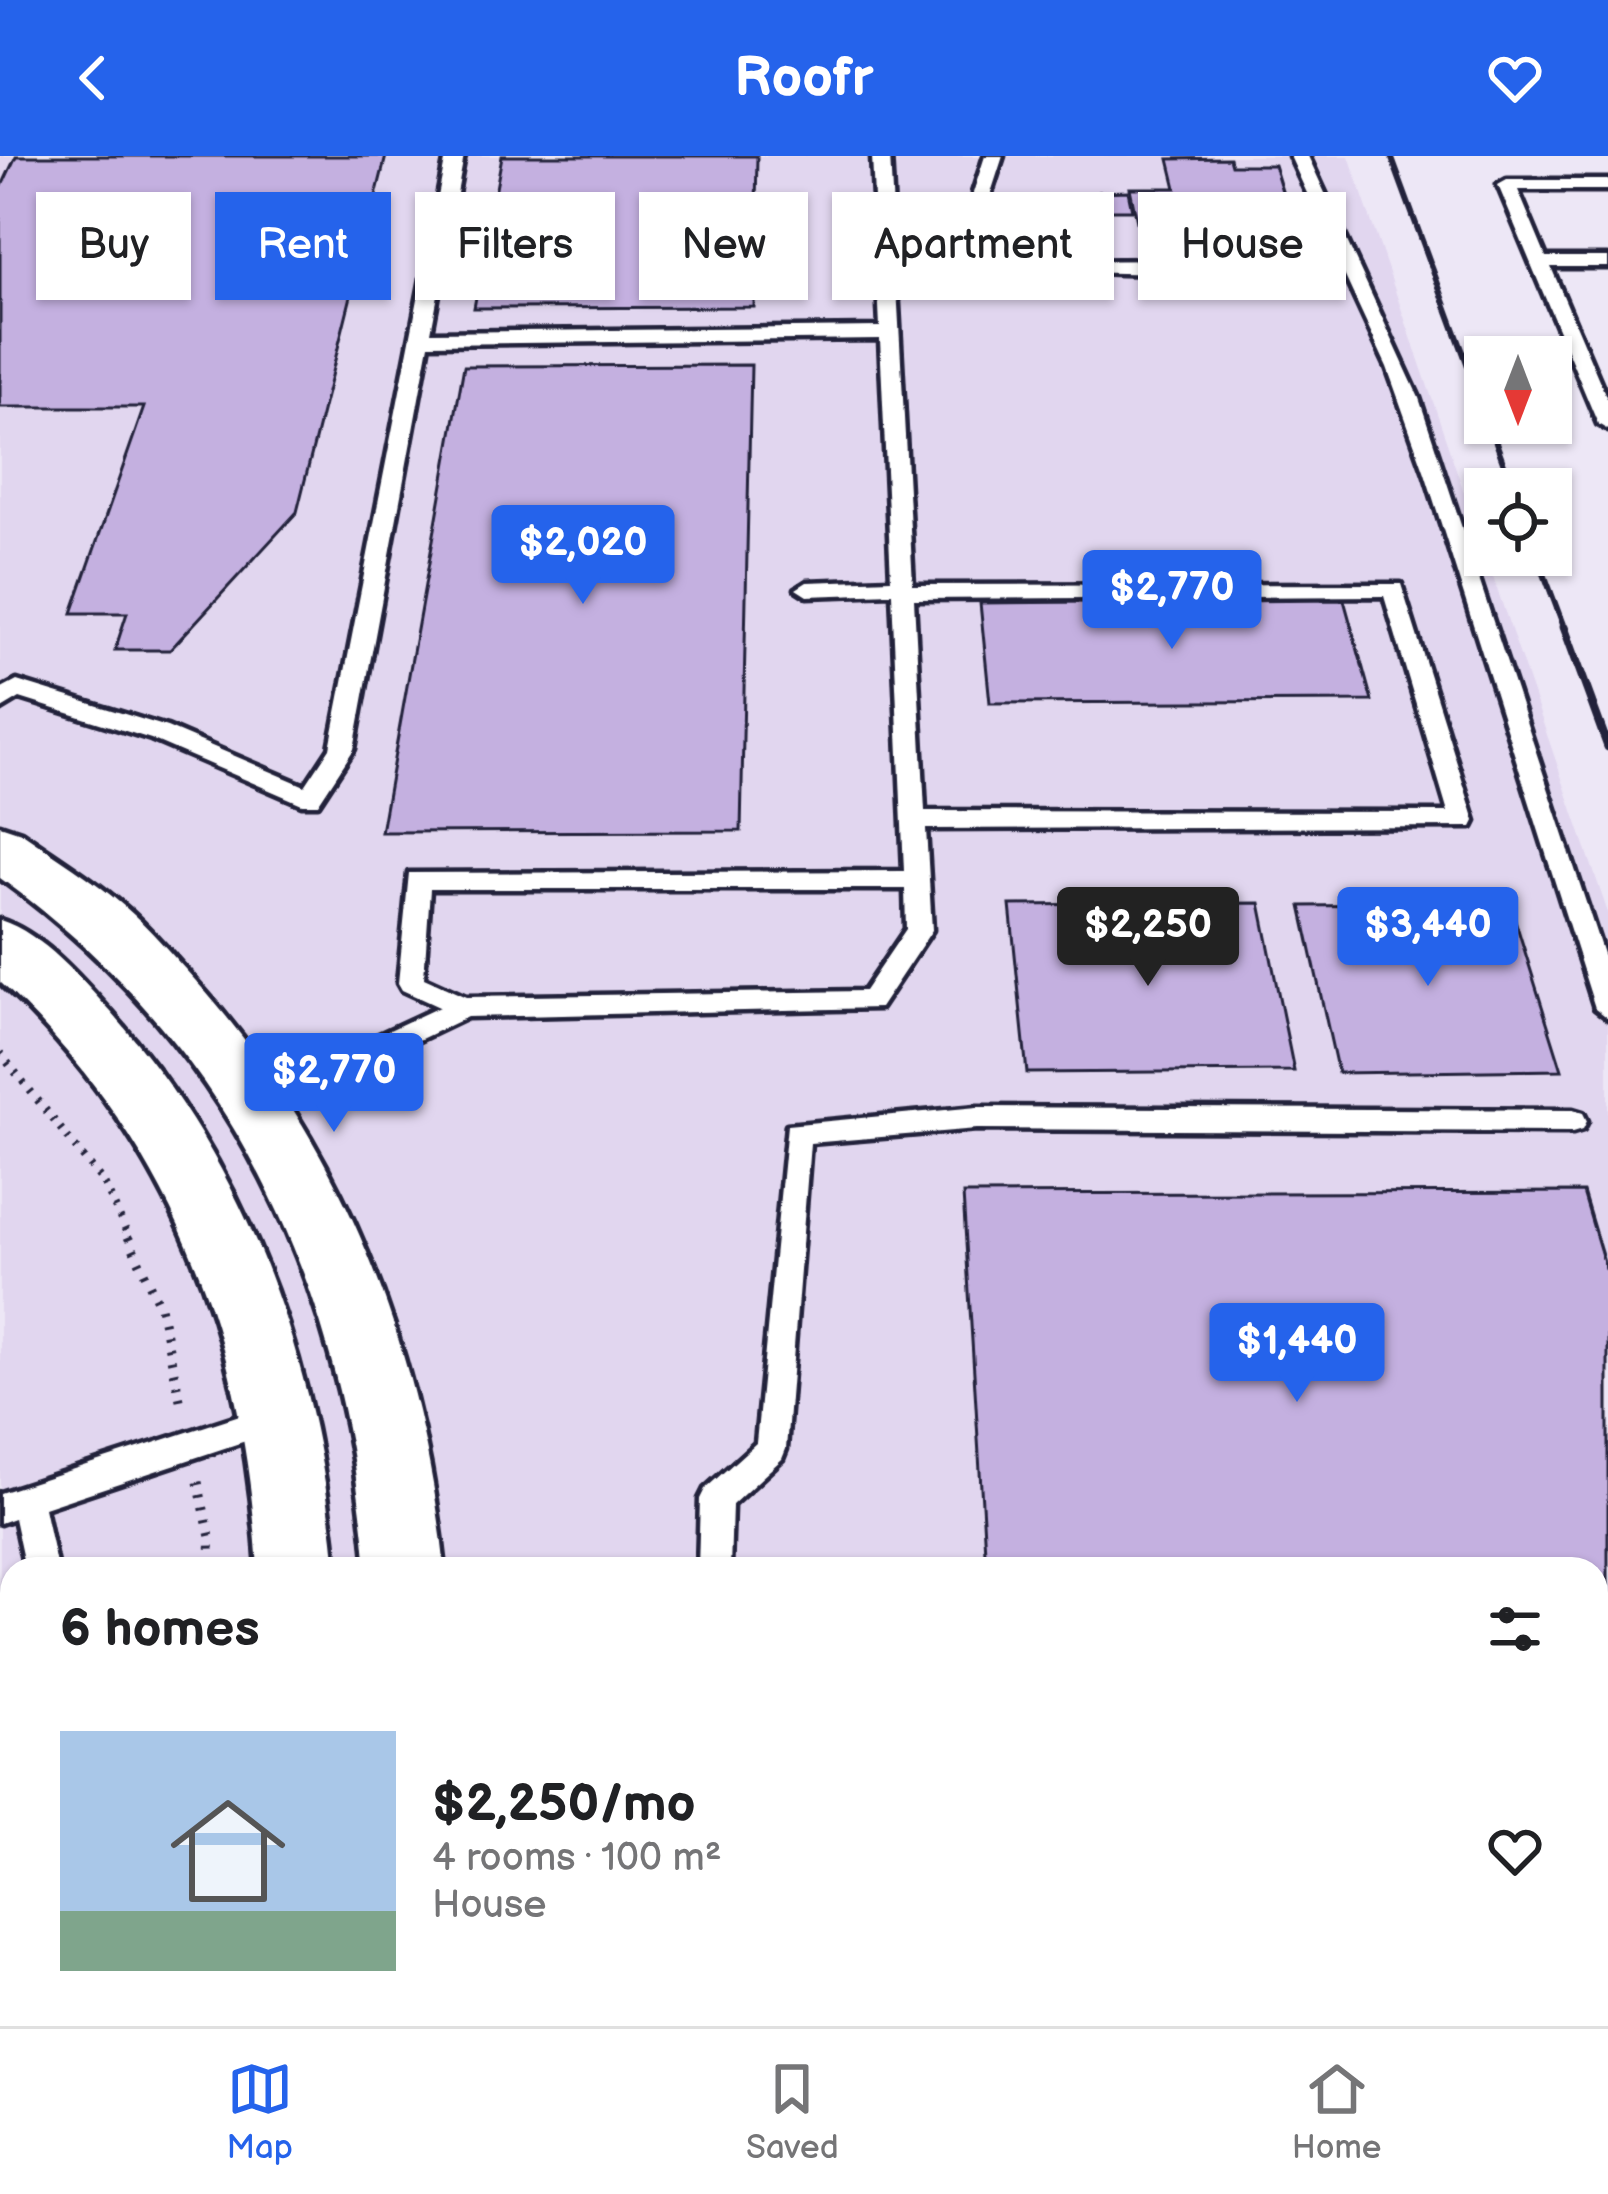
<!DOCTYPE html>
<html lang="en">
<head>
<meta charset="utf-8">
<style>
  body { margin:0; font-family:"Balsamiq Sans",sans-serif; background:#f6f6f6; color:#202124; height:100vh; display:flex; flex-direction:column; font-size:45px; white-space:nowrap }
  * { box-sizing:border-box; margin:0 }
  p { font-size:39px; color:#757577 }
  .icon { flex:none; width:66px; height:66px; fill:none; stroke:currentColor; stroke-width:2; stroke-linecap:round; stroke-linejoin:round }
  .map { position:relative; flex:1; overflow:hidden }
  .side { position:absolute; left:0px; top:1401px; width:1608px; height:471px; display:flex; flex-direction:column; background:#fff; border-radius:36px 36px 0 0; box-shadow:0 3px 9px #0004 }
  .side>* { flex:none }
  .guide { position:absolute; left:36px; top:36px; width:1536px; height:108px; display:flex; gap:24px }
  .needle { width:78px; rotate:180deg }
  .fabs { position:absolute; left:1464px; top:180px; display:grid; gap:24px }
  .fabs a { display:grid; place-items:center; width:108px; height:108px; border-radius:0px; background:#fff; box-shadow:0 3px 9px #0004; font-size:60px }
  .price { position:absolute; translate:-50% -102px; padding:0 27px; border-radius:12px; background:#2563eb; color:#fff; font-size:39px; line-height:78px; filter:drop-shadow(0 3px 6px #0008) }
  .price::after { content:''; position:absolute; left:50%; top:72px; width:36px; height:27px; margin-left:-18px; background:inherit; clip-path:polygon(0 0,100% 0,50% 100%) }
  .price.selected { background:#222; color:#fff }
  ul { padding:0; list-style:none }
  li { display:flex; align-items:center; gap:36px; height:300px; padding:0 60px }
  li span { display:grid; place-items:center; flex:none; width:336px; height:240px; border-radius:0px; color:#555 }
  li>.icon { margin-inline-start:auto }
  span .icon { width:144px; height:144px; fill:#fffc; stroke-width:1 }
  li b { font-size:51px }
  h2 { display:flex; justify-content:space-between; align-items:center; height:144px; padding:0 60px; font-size:51px }
  .pill { padding:0 42px; border-radius:0px; background:#fff; box-shadow:0 3px 9px #0004; font-size:42px; line-height:108px }
  .pill.selected { background:#2563eb; color:#fff }
  header { display:flex; justify-content:space-between; align-items:center; height:156px; padding:0 60px; background:#2563eb; color:#fff; font-size:54px; font-weight:600 }
  .menu { display:flex; justify-content:space-around; align-items:center; height:168px; border-top:3px solid #e0e0e0; background:#fff; font-size:33px; color:#757577 }
  .menu a { display:grid; justify-items:center; gap:6px }
  .menu .selected { color:#2563eb }
  .map>svg:first-child { display:block }
  .built { fill:#e1d6ef; fill-rule:evenodd }
  .building { fill:#c4b0e0; stroke:#22223b; stroke-width:3 }
  .lines { fill:none; stroke-linecap:round; stroke-linejoin:round }
  .service-casing { stroke:#22223b; stroke-width:9 }
  .secondary-casing { stroke:#22223b; stroke-width:9 }
  .path-far1 { stroke:#22223b; stroke-width:8; stroke-dasharray:3 9; stroke-linecap:butt }
  .path { stroke:#22223b; stroke-width:9; stroke-dasharray:3 10; stroke-linecap:butt }
  .service { fill:#fff; fill-rule:evenodd }
  .secondary { fill:#fff; fill-rule:evenodd }
  .rail-far1 { stroke:#22223b; stroke-width:6 }
  .rail { stroke:#22223b; stroke-width:9 }
</style>
</head>
<body>
<header><svg class="icon" aria-label="back" viewBox="0 0 24 24"><path d="M15 5l-7 7 7 7"/></svg>Roofr<svg class="icon" aria-label="heart" viewBox="0 0 24 24"><path d="M12 20l-8-8c-3-5 5-10 8-4 3-6 11-1 8 4z"/></svg></header>
<div class="map">
<svg width="1608" height="1870" viewBox="0 0 1608 1870">
  <rect width="100%" height="100%" fill="#ede7f6"/>
  <filter id="ink" filterUnits="userSpaceOnUse"><feTurbulence type="fractalNoise" baseFrequency=".00833" numOctaves="2"/><feDisplacementMap in="SourceGraphic" scale="24" xChannelSelector="R" yChannelSelector="G"/><feConvolveMatrix kernelMatrix="1 2 1 2 8 2 1 2 1" color-interpolation-filters="sRGB"/></filter>
  <g filter="url(#ink)">
    <path class="built" d="M0 0H1349L1608 757V1870H0ZM12 1413H1596V1860H12Z"/>
    <g class="building">
      <path d="M16 0H386L297 356 170 494H115L127 457H72L144 251H0V34Z"/>
      <path d="M502 0H757L754 151 474 152Z"/>
      <path d="M1229 2 1231 9H1274L1297 84 1141 85 1130 32H1176L1169 3Z"/>
      <path d="M1128 35 1132 54H1103L1099 36Z"/>
      <path d="M751 209 741 675 381 676 464 210Z"/>
      <path d="M1344 444 1372 545 990 547 980 447Z"/>
      <path d="M1260 747 1294 915 1027 917 1010 749Z"/>
      <path d="M1510 748 1562 914 1338 917 1301 750Z"/>
      <path d="M1583 1036 1608 1120V1870H1015L1014 1860H1596V1413H986L963 1038Z"/>
      <path d="M0 1816H12V1860H56L63 1870H0Z"/>
    </g>
    <g class="lines">
      <defs>
        <g id="service">
          <path d="M446 0H464L431 176 880 171 872 0H890L913 429 1401 428 1475 665 1472 671 926 673 932 774 880 852 467 861 266 957H246L242 949 246 941 439 851 402 834 398 827 409 717 904 715 892 437 807 440 796 433 807 426 891 423 880 183 429 188 354 593 318 648H302L151 583 20 542 0 554V534L17 525 167 571 305 630 330 592ZM1384 440 1448 656 925 655 914 443ZM430 733H905L906 773 864 835 466 841 424 822Z"/>
          <path d="M985 0H1003L991 37 995 88 1017 98 1054 105 1337 103 1290 0H1308L1419 242 1608 813V862L1595 852 1425 317 1387 211 1342 114C1270 114 1024 131 977 91L973 37Z"/>
          <path d="M1608 24V34H1518L1546 101H1608V111H1551L1608 245V274L1598 268 1498 29 1507 24Z"/>
          <path d="M977 951 1573 954 1583 957 1587 965 1583 973 1573 976 977 973 810 987 786 1293 782 1303 732 1349 730 1413H698L700 1343 705 1333 756 1287 787 969Z"/>
          <path d="M274 1248 285 1252 289 1262 285 1272 44 1352 57 1413H25L14 1362 0 1367V1337Z"/>
          <rect x="684" y="1860" width="36" height="10"/>
        </g>
        <g id="secondary">
          <path d="M0 669 21 676C56 700 93 723 125 751 151 773 172 799 195 824 346 992 421 1191 445 1413H367C343 1129 235 891 0 722Z"/>
          <path d="M0 764C43 778 81 823 111 856 250 1013 317 1206 336 1413H258C243 1179 174 988 0 826Z"/>
          <path d="M229 1860H319L318 1870H228Z"/>
          <path d="M350 1860H440L439 1870H349Z"/>
        </g>
      </defs>
      <use href="#service" class="service-casing"/>
      <use href="#secondary" class="secondary-casing"/>
      <path class="path-far1" d="M0 897 104 1027 130 1084"/>
      <g class="path">
        <path d="M128 1081 160 1151 182 1253"/>
        <path d="M198 1326 210 1381 211 1413"/>
        <path d="M173 1870 175 1860"/>
      </g>
      <use href="#service" class="service"/>
      <use href="#secondary" class="secondary"/>
      <g class="rail-far1">
        <path d="M1391 0 1485 256"/>
        <path d="M1489 267 1513 333"/>
        <path d="M1537 399 1565 474"/>
      </g>
      <path class="rail" d="M1564 471 1608 591"/>
    </g>
  </g>
</svg>
<div class="fabs">
<a><svg class="needle" viewBox="-14 -14 28 28"><path d="M0-13l5 13h-10z" fill="#e53935"/><path d="M0 13l5-13h-10z" fill="#757577"/></svg></a>
<a><svg class="icon" aria-label="locate" viewBox="0 0 24 24"><circle cx="12" cy="12" r="6"/><path d="M12 2v4M12 18v4M2 12h4M18 12h4"/></svg></a>
</div>
<b class="price" style="left:583px;top:451px">$2,020</b>
<b class="price" style="left:1172px;top:496px">$2,770</b>
<b class="price selected" style="left:1148px;top:833px">$2,250</b>
<b class="price" style="left:1428px;top:833px">$3,440</b>
<b class="price" style="left:334px;top:979px">$2,770</b>
<b class="price" style="left:1297px;top:1249px">$1,440</b>
<div class="guide">
<a class="pill">Buy</a>
<a class="pill selected">Rent</a>
<a class="pill">Filters</a>
<a class="pill">New</a>
<a class="pill">Apartment</a>
<a class="pill">House</a>
</div>
<section class="side">
<h2>6 homes<svg class="icon" aria-label="filters" viewBox="0 0 24 24"><path d="M4 7h16M4 17h16"/><circle cx="9" cy="7" r="2"/><circle cx="15" cy="17" r="2"/></svg></h2>
<ul>
<li><span style="background:linear-gradient(#a9c7e8 75%,#7fa58c 0)"><svg class="icon" aria-label="home" viewBox="0 0 24 24"><path d="M3 11l9-7 9 7M6 9v11h12V9"/></svg></span><div><b>$2,250/mo</b><p>4 rooms · 100 m²</p><p>House</p></div><svg class="icon" aria-label="heart" viewBox="0 0 24 24"><path d="M12 20l-8-8c-3-5 5-10 8-4 3-6 11-1 8 4z"/></svg></li>
</ul>
</section>
</div>
<nav class="menu">
<a class="selected"><svg class="icon" aria-label="map" viewBox="0 0 24 24"><path d="M3 6l6-2 6 2 6-2v14l-6 2-6-2-6 2zM9 4v14M15 6v14"/></svg>Map</a>
<a><svg class="icon" aria-label="saved" viewBox="0 0 24 24"><path d="M7 4h10v16l-5-4-5 4z"/></svg>Saved</a>
<a><svg class="icon" aria-label="home" viewBox="0 0 24 24"><path d="M3 11l9-7 9 7M6 9v11h12V9"/></svg>Home</a>
</nav>
</body>
</html>
